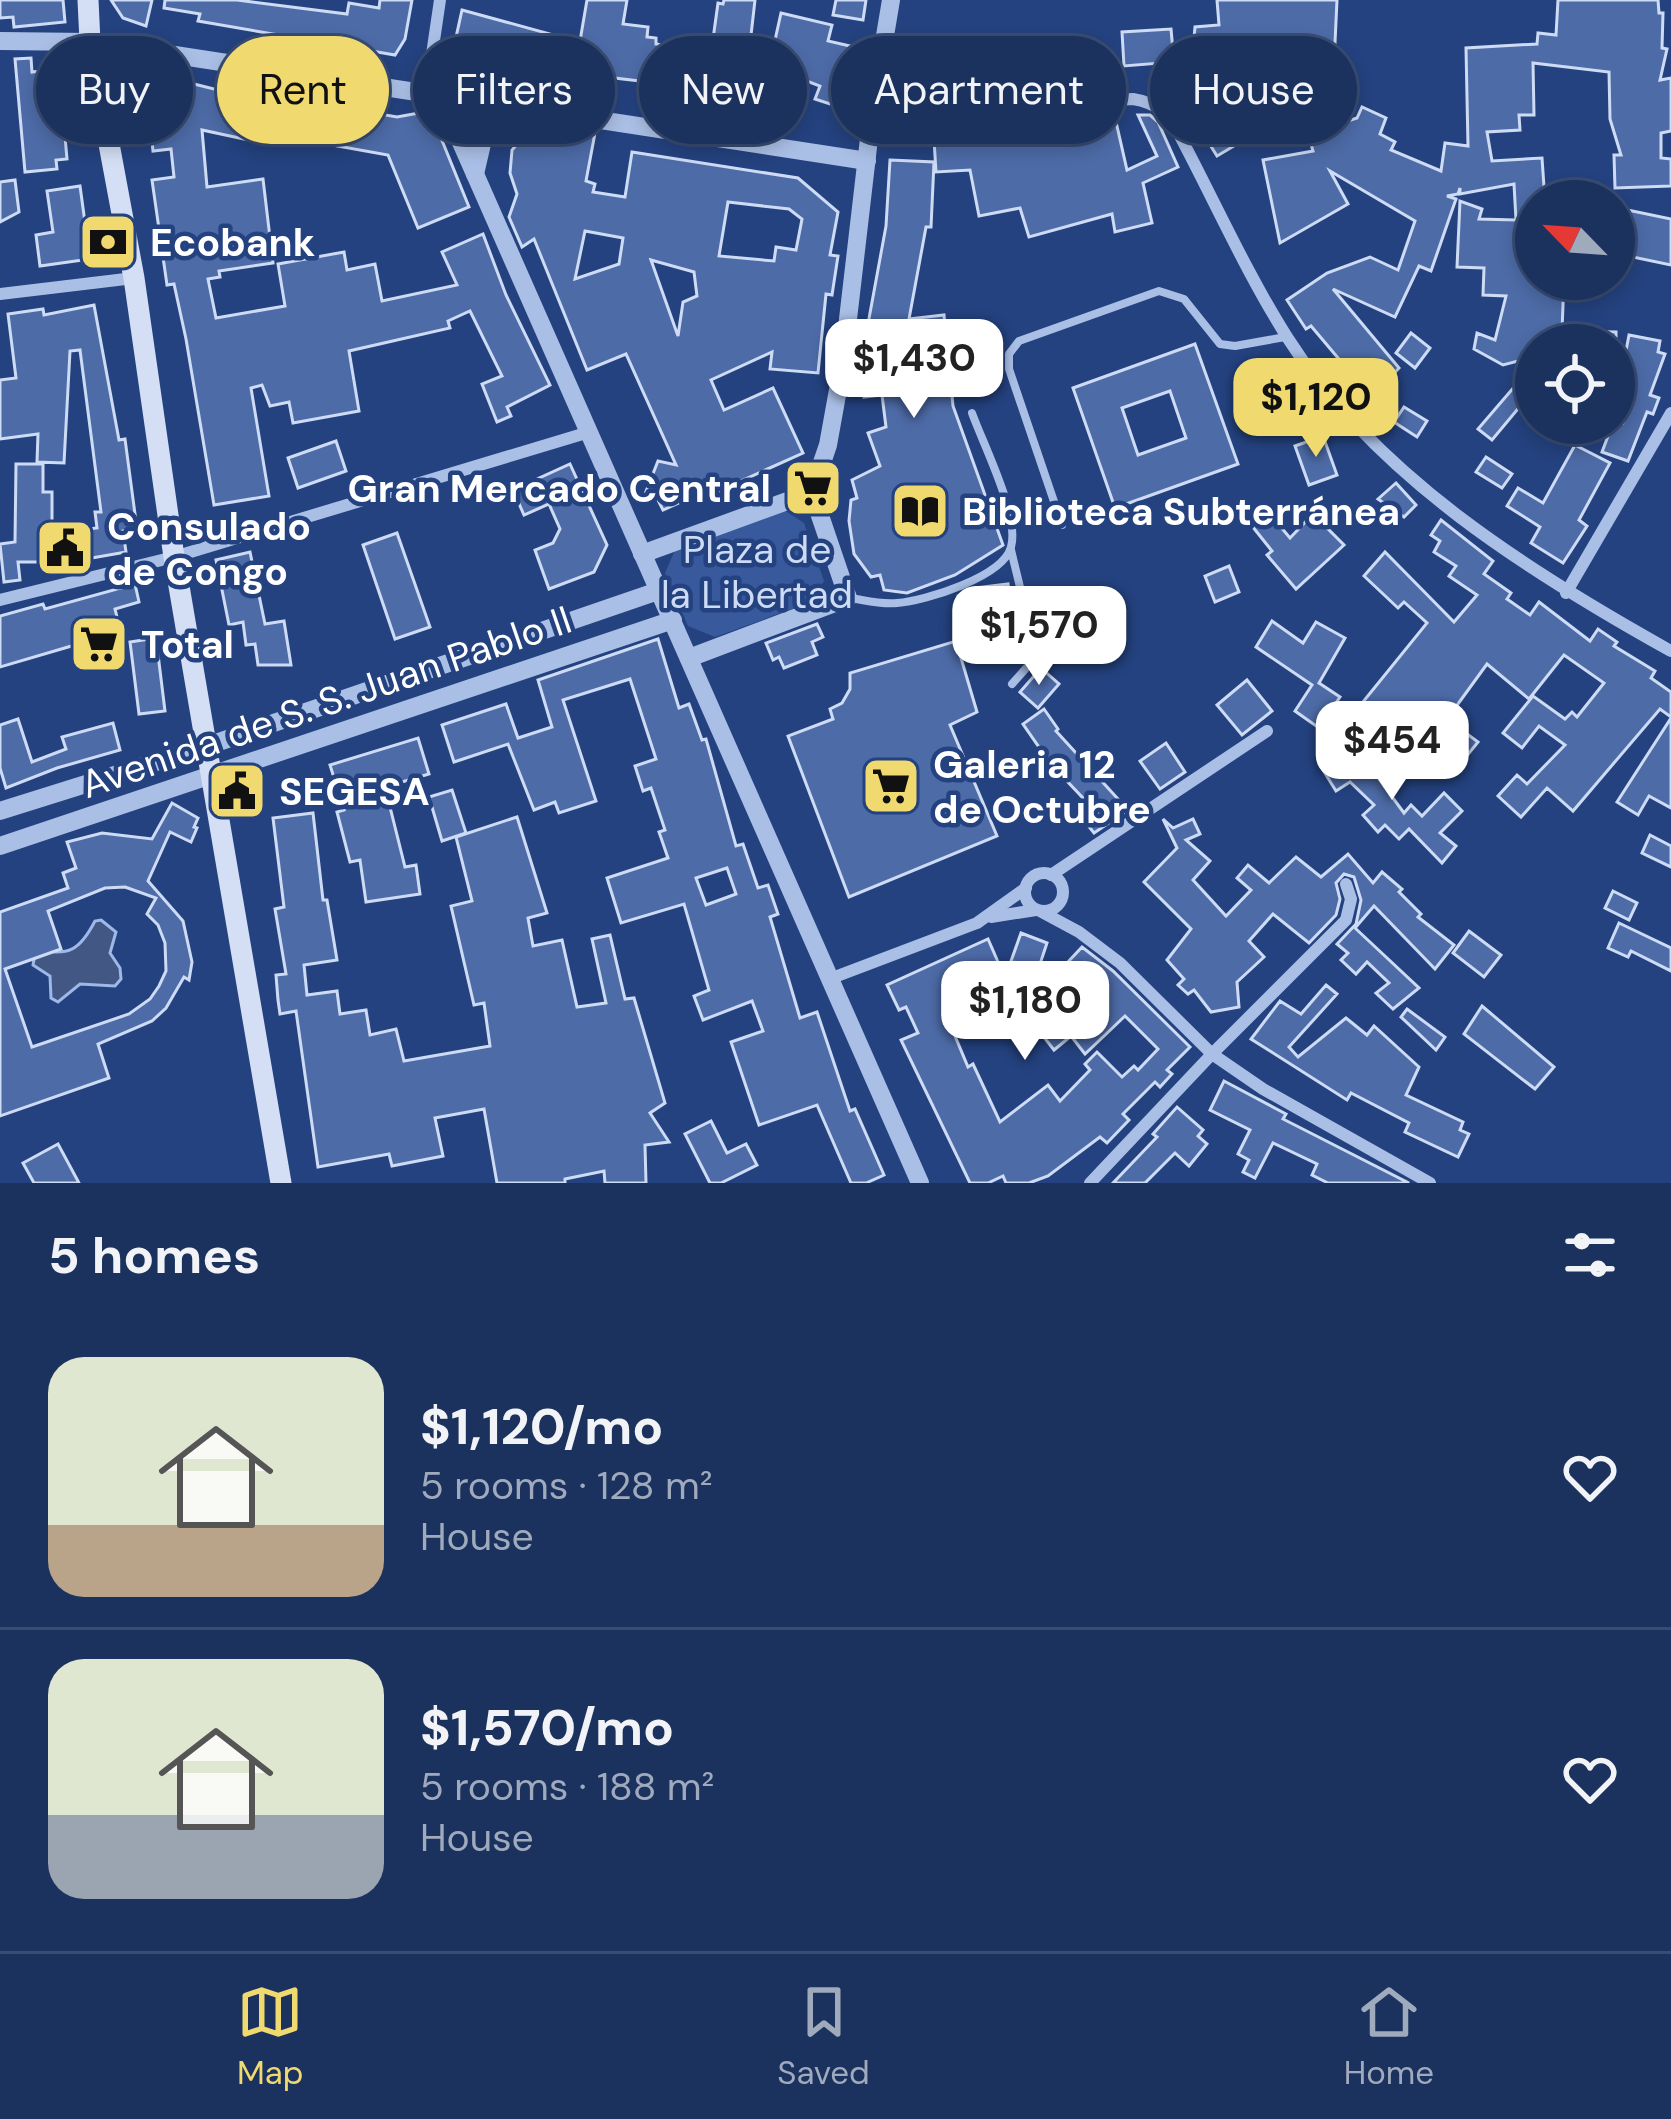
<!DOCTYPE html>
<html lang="en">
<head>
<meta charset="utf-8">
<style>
  body { margin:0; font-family:"DM Sans",sans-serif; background:#243a65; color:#f1f3f6; height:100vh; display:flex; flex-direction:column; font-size:45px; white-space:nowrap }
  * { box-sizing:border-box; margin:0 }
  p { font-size:39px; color:#a0aabd }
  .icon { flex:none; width:66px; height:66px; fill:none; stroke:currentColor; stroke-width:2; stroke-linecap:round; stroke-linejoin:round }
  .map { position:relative; height:1183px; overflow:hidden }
  .details { display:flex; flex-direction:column; background:#1b325f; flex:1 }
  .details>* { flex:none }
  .banner { position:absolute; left:36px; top:36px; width:1599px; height:108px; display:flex; gap:24px }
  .needle { width:78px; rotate:295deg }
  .fabs { position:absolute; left:1515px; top:180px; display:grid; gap:24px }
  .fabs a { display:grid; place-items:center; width:120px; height:120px; border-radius:50%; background:#1b325f; box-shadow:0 6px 18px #0003,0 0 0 3px #394d74; font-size:60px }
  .price { position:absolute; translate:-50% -102px; padding:0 27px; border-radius:24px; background:#fff; color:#222; font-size:39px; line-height:78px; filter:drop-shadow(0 3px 6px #0008) }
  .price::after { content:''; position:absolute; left:50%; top:72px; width:36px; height:27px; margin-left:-18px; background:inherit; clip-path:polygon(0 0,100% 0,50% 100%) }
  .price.on { background:#f0d96e; color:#111 }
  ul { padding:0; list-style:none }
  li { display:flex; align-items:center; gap:36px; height:300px; padding:0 48px }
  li+li { border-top:3px solid #394d74 }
  li span { display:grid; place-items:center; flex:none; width:336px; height:240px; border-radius:36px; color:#555 }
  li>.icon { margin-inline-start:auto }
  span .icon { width:144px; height:144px; fill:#fffc; stroke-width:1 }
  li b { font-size:51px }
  h2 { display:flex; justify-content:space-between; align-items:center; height:144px; padding:0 48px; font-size:51px }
  .tag { padding:0 42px; border-radius:54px; background:#1b325f; box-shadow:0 6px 18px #0003,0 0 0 3px #394d74; font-size:42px; line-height:108px }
  .tag.on { background:#f0d96e; color:#111 }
  .tabs { display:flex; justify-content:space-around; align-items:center; height:168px; border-top:3px solid #394d74; background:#1b325f; font-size:33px; color:#a0aabd }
  .tabs a { display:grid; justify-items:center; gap:6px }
  .tabs .on { color:#f0d96e }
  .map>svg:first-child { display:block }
  .green { fill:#385a9c }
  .water { fill:#425784; stroke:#9eb8e7; stroke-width:3 }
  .building { fill:#4d6ba7; stroke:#cddbf5; stroke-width:3; fill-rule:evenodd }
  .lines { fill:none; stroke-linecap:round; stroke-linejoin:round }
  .service { stroke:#aabfe6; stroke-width:8 }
  .minor { stroke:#aabfe6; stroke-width:12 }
  .tertiary { stroke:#aabfe6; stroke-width:18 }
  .secondary { stroke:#d4dff5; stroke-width:21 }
  .labels { text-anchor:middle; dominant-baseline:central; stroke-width:9; stroke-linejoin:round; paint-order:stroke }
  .poi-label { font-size:39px; font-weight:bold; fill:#fff; stroke:#24427f; text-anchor:start }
  .park-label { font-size:39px; fill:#cddbf5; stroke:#24427f }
  .street-label { font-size:39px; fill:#fff; stroke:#24427f }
</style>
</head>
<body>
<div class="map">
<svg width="1671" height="1183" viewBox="0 0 1671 1183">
  <rect width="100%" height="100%" fill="#24427f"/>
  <path class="green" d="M784 510 804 523 824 581 811 602 715 637 688 626 665 573 675 550Z"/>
  <path class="water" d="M101 920 116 932 110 953 120 968 121 979 115 986 80 984 58 1002 51 998 50 976 33 965 36 949C69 957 80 950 95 921Z"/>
  <g class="building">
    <path d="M0 0H63L65 22 14 27 13 17 0 18Z"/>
    <path d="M111 0H152L146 26 123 18Z"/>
    <path d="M165 0H237L347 14 349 3 379 8 380 0H412L405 39 395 55 198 21 200 14 164 8Z"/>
    <path d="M587 0H627L623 24 648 27 647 37 656 38V44L682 48 672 108 654 106 657 83 614 78 613 83 574 76Z"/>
    <path d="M724 0H755L750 44 713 39 718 3 723 4Z"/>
    <path d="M836 0H866L863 20 833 15Z"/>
    <path d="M1217 0H1337L1333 85 1283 83 1284 77 1191 69 1195 27 1219 25Z"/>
    <path d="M1558 0H1658L1659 13H1663L1662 48 1667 49 1660 80 1671 78V131L1661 133V158L1671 159V186L1615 188 1614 155H1621L1610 119 1609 72 1533 63 1534 115H1519L1520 130 1487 132 1492 161 1542 158 1545 201H1536V279H1564L1562 331 1616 332V345H1536L1526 359 1503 365 1474 349 1477 333 1495 340 1506 296 1483 295 1484 268 1457 267 1460 201 1482 209 1479 219 1516 220 1514 184 1460 194V188L1458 194 1447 196 1456 199 1431 271 1419 266 1395 317 1333 289 1399 368 1371 398 1346 374 1349 371 1311 326 1306 329 1287 300 1327 273 1370 257 1398 270 1415 221 1330 171 1348 204 1280 243 1263 160 1313 151 1308 134 1357 118 1362 107 1386 118 1380 134 1395 142 1391 150 1441 171 1445 143 1468 146 1466 48 1537 44 1538 33 1556 35Z"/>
    <path d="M462 10 550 34 539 84 495 75 492 86 459 78 462 63 451 60Z"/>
    <path d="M781 13 832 25 828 41 854 47 843 97 837 102 830 104 815 99 820 86 786 73 778 94 764 90Z"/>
    <path d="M1171 29 1174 62 1124 66 1122 32Z"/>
    <path d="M31 58 32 72 59 69 67 159 56 160 57 169 25 172 15 59Z"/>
    <path d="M186 82 262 101 253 141 202 130 207 187 263 179 273 263 219 271 220 277 208 279 216 318 285 306 278 264 344 252 347 270 375 264 382 301 457 285 442 252 483 234 506 295 550 385 507 407 511 416 497 422 482 384 502 376 470 311 448 321 450 328 349 351 359 411 293 423 289 402 270 406 262 385 251 388 269 496 214 505 186 339 174 284 167 285 152 180 174 177 171 149 153 151 146 86Z"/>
    <path d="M300 100 397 117 430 111 469 207 418 228 388 155 293 138Z"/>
    <path d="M1114 113 1127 170 1157 156 1138 115H1150L1158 122 1178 167 1143 183 1152 223 1115 232 1112 214 1029 237 1020 208 979 216 970 170 936 172 933 123 1005 117 1006 125 1079 117 1080 121Z"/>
    <path d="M1222 120 1227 130 1240 122 1249 137 1217 156 1202 132Z"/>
    <path d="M535 124 595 133 586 181 595 184 593 192 625 197 632 152 798 178 838 212 830 255 838 256 832 295 826 294 818 373 770 369 772 352 711 380 724 410 773 388 803 453 710 495 708 490 663 510 657 498 645 494 658 461 676 465 626 354 587 370 534 239 522 247 509 217 517 194 510 173 512 150ZM728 202 789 209 802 219 796 250 776 247 774 261 719 256ZM585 231 623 238 619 264 575 279ZM651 260 694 272 697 296 683 302 678 336Z"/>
    <path d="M890 160 934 162 931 227H926L909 319 944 315 953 406 1003 545 955 575 907 593 884 590 880 575 871 577 854 554 849 521 851 500 857 498 852 480 880 466 868 433 886 427 882 395 864 397 859 345 861 324H868L886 226Z"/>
    <path d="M15 180 19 212 0 222V182Z"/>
    <path d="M80 186 90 259 40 266 36 235 53 232 47 191Z"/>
    <path d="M1618 208 1671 219V265L1614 253Z"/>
    <path d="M94 305 119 440 125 439 137 529 123 531 126 552 69 562H18L20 580 4 582 0 544 15 542 16 464H43V492H52V533L97 528 95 512H101L80 350 70 351 64 463 37 462 38 434 0 439V380L16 378 8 314 43 309 44 315Z"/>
    <path d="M1411 333 1430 348 1415 368 1396 353Z"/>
    <path d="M1629 335 1660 341 1658 352 1665 354 1650 395 1659 398 1653 414 1647 412 1628 461 1602 452 1613 423H1624L1614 419V414Z"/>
    <path d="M1195 344 1238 464 1115 508 1073 388ZM1170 391 1186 438 1138 455 1122 408Z"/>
    <path d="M1520 372 1536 379V387L1492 440 1478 429 1515 386Z"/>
    <path d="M1404 407 1427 421 1417 437 1394 422Z"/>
    <path d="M1323 436 1337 475 1309 485 1295 446Z"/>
    <path d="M336 441 346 471 298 488 288 458Z"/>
    <path d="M1575 445 1610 463 1579 520 1587 526 1563 563 1531 543 1540 527 1507 506 1518 488 1543 503Z"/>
    <path d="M1486 457 1512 474 1502 488 1476 472Z"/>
    <path d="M570 464 607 545 594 572 549 589 535 550 553 543 560 529 549 504 524 515 513 490Z"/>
    <path d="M1396 483 1416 505 1404 517 1378 499Z"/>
    <path d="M1269 513 1290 538 1313 514 1344 545 1296 589 1267 555 1272 551 1252 526Z"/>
    <path d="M1441 520 1493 561 1484 574 1511 593 1507 599 1530 615 1539 602 1590 641 1598 629 1617 642 1614 646 1655 671 1651 678 1671 692V717L1660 709 1573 811 1547 788 1521 817 1498 796 1517 775 1527 784 1565 745 1539 726 1522 748 1503 733 1533 696 1565 719 1572 712 1577 717 1604 683 1564 655 1529 699 1487 664 1447 719 1478 742 1461 763 1417 730 1402 750 1354 713 1427 623 1404 602 1398 608 1364 576 1385 552 1454 622 1477 595 1449 576 1456 566 1434 552 1440 541 1431 535Z"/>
    <path d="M397 533 430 627 395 639 363 545Z"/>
    <path d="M250 552 265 624 284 621 291 665H258L255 644 246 645 243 622 229 625 216 560Z"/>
    <path d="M1229 566 1239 592 1215 602 1205 576Z"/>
    <path d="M135 584 139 602 115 609 125 649 79 661 75 645 0 667V616L43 604 45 609Z"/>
    <path d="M1008 584 1011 608 975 613 977 624 962 626 958 596 975 588Z"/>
    <path d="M1078 606 1091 626 1064 644 1051 624Z"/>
    <path d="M1272 621 1303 643 1316 622 1345 638 1319 683 1340 697 1319 728 1295 711 1312 685 1256 647Z"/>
    <path d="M817 624 823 637 812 642 817 655 784 668 779 657 773 660 766 643Z"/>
    <path d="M156 638 165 711 139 714 130 642Z"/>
    <path d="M658 639 679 708 689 704 702 740 706 739 736 846 743 844 758 888 768 885 778 914 770 917 800 1018 817 1012 850 1111 855 1109 884 1175 866 1183H851L817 1105 759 1125 731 1042 763 1031 752 1001 703 1020 694 996 709 990 684 904 621 923 607 878 668 858 659 832 665 830 651 788 643 791 635 766 656 759 630 679 563 700 596 801 559 813 555 802 534 810 508 744 454 762 442 725 506 704 518 738 552 727 538 680ZM727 868 736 894 706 905 696 878Z"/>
    <path d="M956 641 977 712 950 725 997 836 849 897 788 736 833 719 830 709 842 703 850 689V673Z"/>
    <path d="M1041 668 1059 684 1038 708 1020 692Z"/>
    <path d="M1247 680 1272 711 1242 735 1217 705Z"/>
    <path d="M1044 709 1058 729 1056 731 1128 810 1094 833 1086 823 1097 813 1050 763 1023 724Z"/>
    <path d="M1671 718V808L1649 796 1638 815 1617 802Z"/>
    <path d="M18 719 32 762 66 749 62 737 113 723 120 750 57 768 6 788 0 768V725Z"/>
    <path d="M418 738 429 774 385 787 405 867 416 865 420 894 366 902 360 860 350 862 337 812 344 810 330 765Z"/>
    <path d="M1334 740 1348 756 1352 751 1368 764 1404 813 1411 805 1422 816 1444 793 1462 811 1440 833 1456 846 1442 863 1409 829 1399 839 1385 825 1378 832 1363 815 1374 805 1350 782 1336 791 1323 770 1333 764 1322 751Z"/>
    <path d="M1166 743 1185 772 1160 789 1140 761Z"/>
    <path d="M452 790 466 833 442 841 429 797Z"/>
    <path d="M172 803 198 818 194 827 197 828 191 842 170 832 148 881 183 921 192 962 189 980 184 977 166 1008 152 1021 98 1044 109 1078 0 1116V912L68 888 63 873 76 868 67 842 102 833 152 839ZM125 887 156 898 147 914 158 925 165 943 166 971 159 986 150 999 129 1014 32 1047 5 969 61 949 48 911 105 888Z"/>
    <path d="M313 813 323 900H327L337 960 304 965 307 995 337 991 340 1014 366 1010 370 1035 396 1029 404 1061 490 1046 484 1003 474 1005 451 906 472 901 456 837 517 817 547 913 528 918 533 946 562 940 577 1007 606 1003 592 939 610 935 625 999 634 998 665 1103 650 1113 669 1142 645 1145 646 1183H605L604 1171 565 1179V1183H497L484 1109 435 1118 443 1156 392 1166 389 1154 318 1167 296 1011 280 1014 278 1000 276 975 286 974 275 909 284 907 273 818Z"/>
    <path d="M1163 819 1173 828 1193 819 1200 834 1186 840 1210 861 1193 880 1226 916 1251 890 1237 878 1248 865 1269 883 1296 857 1321 877 1348 854 1373 883 1382 872 1402 889 1399 892 1421 914 1418 917 1454 945 1435 969 1374 906 1355 928 1419 988 1393 1009 1376 993 1389 983 1367 962 1356 974 1341 960 1348 953 1337 944 1356 924 1361 900 1354 877 1344 874 1336 883 1340 899 1336 915 1309 943 1273 914 1249 941 1264 957 1237 982 1239 1007 1211 1012 1194 990 1188 994 1178 985 1184 979 1167 960 1191 929 1144 882 1177 848Z"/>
    <path d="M1650 835 1671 846V867L1642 853Z"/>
    <path d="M1613 891 1637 903 1629 920 1605 908Z"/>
    <path d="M1619 923 1671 948V971L1631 951 1628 957 1608 948Z"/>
    <path d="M1469 931 1501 955 1484 977 1453 953Z"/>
    <path d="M1021 933 1047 943 1038 970 1017 963 1029 995 1020 1020 995 1029 983 995 945 1012 968 1067 973 1064 1000 1122 1048 1085 1060 1101 1090 1070 1085 1064 1097 1052 1122 1077 1134 1066 1138 1070 1158 1049 1125 1016 1085 1054 1071 1036 1054 1050 1040 1032 1059 1017 1069 1031 1105 996 1068 962 1082 947 1113 971 1190 1047 1167 1070 1172 1074 1160 1087 1155 1082 1123 1114 1129 1120 1107 1143 1100 1137 1048 1176 1029 1183H1006L1003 1176 988 1183H970L901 1040 918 1033 906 1007 899 1010 887 985 988 939 1005 978Z"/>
    <path d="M1326 985 1337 994 1289 1047 1298 1057 1346 1018 1367 1035 1374 1026 1419 1067 1406 1095 1463 1122 1460 1130 1469 1134 1458 1157 1405 1132 1409 1123 1351 1093 1347 1100 1251 1039 1280 1001 1301 1014Z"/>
    <path d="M1482 1006 1554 1067 1535 1089 1464 1034Z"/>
    <path d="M1407 1009 1445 1037 1436 1050 1401 1017Z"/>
    <path d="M1224 1081 1286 1114 1283 1119 1409 1183H1328L1312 1175 1317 1164 1273 1143 1255 1178 1243 1172 1249 1160 1238 1154 1250 1130 1210 1110Z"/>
    <path d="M1177 1107 1203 1130 1198 1136 1207 1144 1189 1166 1175 1153 1145 1183H1113L1157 1137 1153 1134Z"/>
    <path d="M711 1121 727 1153 746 1144 757 1165 721 1183H710L685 1134Z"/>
    <path d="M58 1144 79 1183H34L23 1163Z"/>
  </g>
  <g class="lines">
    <g class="service">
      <path d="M1062 525 1009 369V354L1019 341 1159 291 1184 299 1220 344 1235 346 1285 337"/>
      <path d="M1011 550 1035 649 1028 666 1012 684"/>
      <path d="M850 598C864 600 882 605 897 603 925 601 1003 577 1011 547 1020 516 983 444 972 413"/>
    </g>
    <g class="minor">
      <path d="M426 95 440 0"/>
      <path d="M872 113 1133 99C1158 103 1168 114 1180 136 1215 202 1247 274 1287 337 1375 476 1531 573 1671 651"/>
      <path d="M0 294 134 278"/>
      <path d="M1566 593 1671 413"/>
      <path d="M0 600 174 557 586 433"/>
      <circle cx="1044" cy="892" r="19"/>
      <path d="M1051 875 1267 731"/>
      <path d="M1040 911 1079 932 1120 963 1212 1054 1346 920 1351 899 1346 884"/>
      <path d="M991 917 1036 910"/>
      <path d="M832 978 977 923 1026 888"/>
      <path d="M1090 1183 1212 1054 1263 1089 1430 1183"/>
    </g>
    <g class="tertiary">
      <path d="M0 41 90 42 867 161"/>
      <path d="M441 97 920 1183"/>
      <path d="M475 174 491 105"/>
      <path d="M642 554 812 492"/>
      <path d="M689 658 848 598 812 492 828 445 843 362 872 113 891 0"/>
      <path d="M0 811 207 746 658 591"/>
      <path d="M0 846 673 620"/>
    </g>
    <path class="secondary" d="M88 0 90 42 134 278 174 557 281 1183"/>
  </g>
  <defs>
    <symbol id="bank-square" viewBox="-11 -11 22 22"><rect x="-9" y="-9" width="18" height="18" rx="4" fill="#f0d96e" stroke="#24427f"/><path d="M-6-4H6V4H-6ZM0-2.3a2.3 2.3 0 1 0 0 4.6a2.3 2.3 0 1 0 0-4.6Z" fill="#111"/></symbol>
    <symbol id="supermarket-square" viewBox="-11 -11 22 22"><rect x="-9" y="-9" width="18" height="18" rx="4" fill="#f0d96e" stroke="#24427f"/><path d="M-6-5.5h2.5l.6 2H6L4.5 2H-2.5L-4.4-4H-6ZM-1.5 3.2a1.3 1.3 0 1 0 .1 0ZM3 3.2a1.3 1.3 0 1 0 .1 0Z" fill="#111"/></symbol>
    <symbol id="library-square" viewBox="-11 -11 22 22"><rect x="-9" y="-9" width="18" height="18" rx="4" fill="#f0d96e" stroke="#24427f"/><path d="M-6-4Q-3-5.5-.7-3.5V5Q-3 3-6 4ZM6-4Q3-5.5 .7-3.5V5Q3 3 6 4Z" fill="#111"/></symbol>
    <symbol id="civic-square" viewBox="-11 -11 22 22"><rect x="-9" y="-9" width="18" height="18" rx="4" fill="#f0d96e" stroke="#24427f"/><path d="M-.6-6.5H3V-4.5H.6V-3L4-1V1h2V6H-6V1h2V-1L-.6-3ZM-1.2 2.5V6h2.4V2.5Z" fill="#111"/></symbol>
  </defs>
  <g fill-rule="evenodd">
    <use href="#bank-square" x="75" y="209" width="66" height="66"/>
    <use href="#supermarket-square" x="780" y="455" width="66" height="66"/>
    <use href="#library-square" x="887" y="478" width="66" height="66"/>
    <use href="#civic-square" x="32" y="515" width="66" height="66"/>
    <use href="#supermarket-square" x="66" y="611" width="66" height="66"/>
    <use href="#supermarket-square" x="858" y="753" width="66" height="66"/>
    <use href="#civic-square" x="204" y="758" width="66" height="66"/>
  </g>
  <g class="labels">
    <g class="poi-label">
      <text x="150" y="242">Ecobank</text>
      <text x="771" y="488" text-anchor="end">Gran Mercado Central</text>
      <text x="962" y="511">Biblioteca Subterránea</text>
      <text x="107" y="526">Consulado<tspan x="107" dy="45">de Congo</tspan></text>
      <text x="141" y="644">Total</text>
      <text x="933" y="764">Galeria 12<tspan x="933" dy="45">de Octubre</tspan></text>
      <text x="279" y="791">SEGESA</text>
    </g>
    <g class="park-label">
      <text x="757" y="549">Plaza de<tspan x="757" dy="45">la Libertad</tspan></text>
    </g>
    <g class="street-label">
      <text transform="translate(326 702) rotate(-19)">Avenida de S. S. Juan Pablo II</text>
    </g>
  </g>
</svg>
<div class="fabs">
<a><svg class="needle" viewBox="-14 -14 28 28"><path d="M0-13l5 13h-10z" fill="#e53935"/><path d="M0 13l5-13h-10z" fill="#a0aabd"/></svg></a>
<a><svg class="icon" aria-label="locate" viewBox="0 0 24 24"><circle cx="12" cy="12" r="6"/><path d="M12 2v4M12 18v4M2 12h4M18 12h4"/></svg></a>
</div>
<b class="price" style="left:914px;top:421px">$1,430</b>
<b class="price on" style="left:1316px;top:460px">$1,120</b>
<b class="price" style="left:1039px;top:688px">$1,570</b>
<b class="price" style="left:1392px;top:803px">$454</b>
<b class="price" style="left:1025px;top:1063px">$1,180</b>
<div class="banner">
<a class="tag">Buy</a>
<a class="tag on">Rent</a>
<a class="tag">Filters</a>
<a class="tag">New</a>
<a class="tag">Apartment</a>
<a class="tag">House</a>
</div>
</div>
<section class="details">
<h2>5 homes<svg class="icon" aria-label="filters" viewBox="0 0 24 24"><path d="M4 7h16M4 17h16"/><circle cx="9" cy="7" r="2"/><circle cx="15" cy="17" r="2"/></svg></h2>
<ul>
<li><span style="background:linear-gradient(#dfe7d0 70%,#b9a48a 0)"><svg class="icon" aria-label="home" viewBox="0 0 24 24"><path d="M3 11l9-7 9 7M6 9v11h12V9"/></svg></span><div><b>$1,120/mo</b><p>5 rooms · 128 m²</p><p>House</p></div><svg class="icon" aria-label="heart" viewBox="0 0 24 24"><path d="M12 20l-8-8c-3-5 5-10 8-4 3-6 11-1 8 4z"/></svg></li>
<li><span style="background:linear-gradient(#dfe7d0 65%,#9aa5b1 0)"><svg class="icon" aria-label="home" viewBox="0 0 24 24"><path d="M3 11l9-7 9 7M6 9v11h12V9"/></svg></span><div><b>$1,570/mo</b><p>5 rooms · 188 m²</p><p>House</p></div><svg class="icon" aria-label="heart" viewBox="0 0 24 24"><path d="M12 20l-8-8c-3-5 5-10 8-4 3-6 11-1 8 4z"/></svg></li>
</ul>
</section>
<nav class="tabs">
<a class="on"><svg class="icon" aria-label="map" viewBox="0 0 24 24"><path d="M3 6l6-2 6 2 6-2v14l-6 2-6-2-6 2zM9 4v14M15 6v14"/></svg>Map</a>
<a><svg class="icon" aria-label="saved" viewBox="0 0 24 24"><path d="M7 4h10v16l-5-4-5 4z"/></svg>Saved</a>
<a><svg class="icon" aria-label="home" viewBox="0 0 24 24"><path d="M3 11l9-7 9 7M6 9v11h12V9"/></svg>Home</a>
</nav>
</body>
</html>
